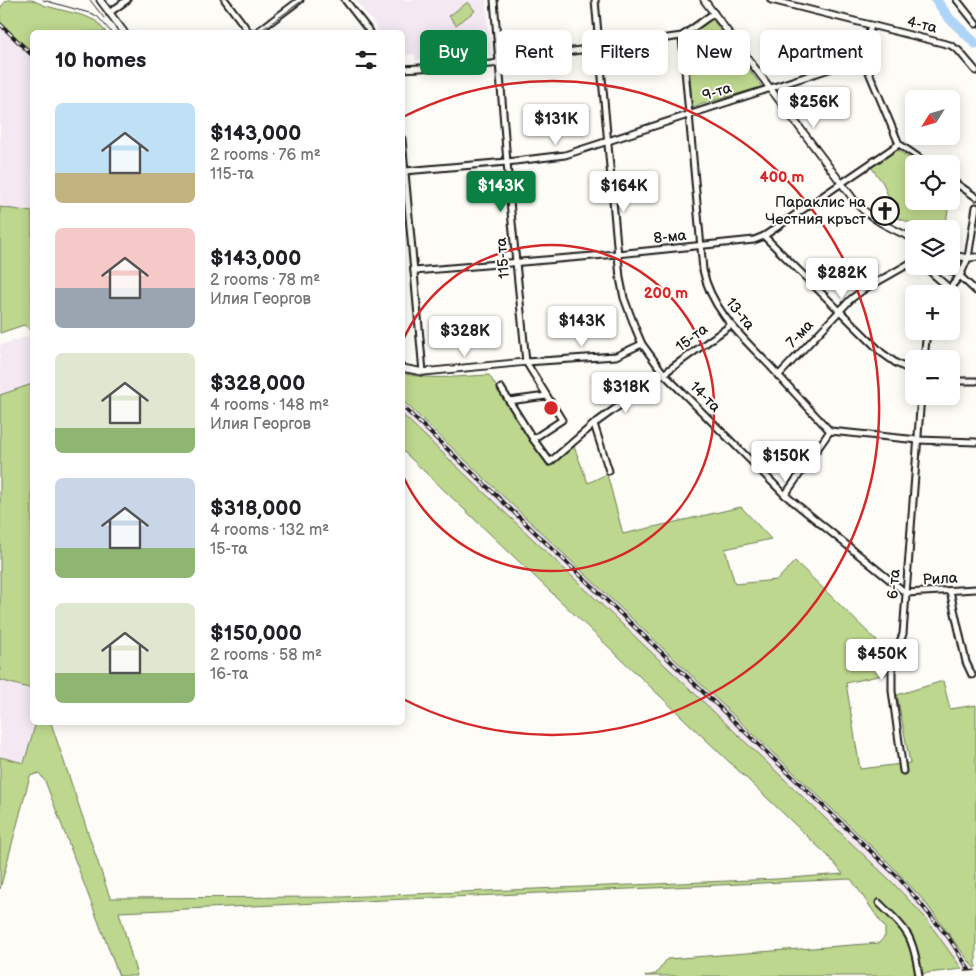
<!DOCTYPE html>
<html lang="en">
<head>
<meta charset="utf-8">
<style>
  body { margin:0; font-family:"Balsamiq Sans",sans-serif; background:#f2f2f2; color:#202124; height:100vh; display:flex; flex-direction:column; font-size:19px; white-space:nowrap }
  * { box-sizing:border-box; margin:0 }
  p { font-size:16px; color:#757577 }
  .icon { flex:none; width:28px; height:28px; fill:none; stroke:currentColor; stroke-width:2; stroke-linecap:round; stroke-linejoin:round }
  .map { position:relative; flex:1; overflow:hidden }
  .details { position:absolute; left:30px; top:30px; width:375px; height:695px; display:flex; flex-direction:column; background:#fff; border-radius:8px; box-shadow:0 2px 12px #0003 }
  .details>* { flex:none }
  .hud { position:absolute; left:420px; top:30px; width:475px; height:45px; display:flex; gap:10px }
  .needle { width:32px; rotate:233deg }
  .tools { position:absolute; left:905px; top:90px; display:grid; gap:10px }
  .tools a { display:grid; place-items:center; width:55px; height:55px; border-radius:8px; background:#fff; box-shadow:0 2px 12px #0003; font-size:25px }
  .price { position:absolute; translate:-50% -42px; padding:0 11px; border-radius:5px; background:#fff; color:#222; font-size:16px; line-height:32px; filter:drop-shadow(0 1px 2px #0008) }
  .price::after { content:''; position:absolute; left:50%; top:30px; width:15px; height:11px; margin-left:-8px; background:inherit; clip-path:polygon(0 0,100% 0,50% 100%) }
  .price.on { background:#0b8043; color:#fff }
  ul { padding:0; list-style:none }
  li { display:flex; align-items:center; gap:15px; height:125px; padding:0 25px }
  li span { display:grid; place-items:center; flex:none; width:140px; height:100px; border-radius:8px; color:#555 }
  li>.icon { margin-inline-start:auto }
  span .icon { width:60px; height:60px; fill:#fffc; stroke-width:1 }
  li b { font-size:21px }
  h2 { display:flex; justify-content:space-between; align-items:center; height:60px; padding:0 25px; font-size:21px }
  .tag { padding:0 18px; border-radius:8px; background:#fff; box-shadow:0 2px 12px #0003; font-size:18px; line-height:45px }
  .tag.on { background:#0b8043; color:#fff }
  .map>svg:first-child { display:block }
  .built { fill:#f4e9f3 }
  .green { fill:#bdd78e; stroke:#6c7a55 }
  .lines { fill:none; stroke-linecap:round; stroke-linejoin:round }
  .river { stroke:#aed4f8; stroke-width:10 }
  .minor-casing { stroke:#1c1c1c; stroke-width:9 }
  .tertiary-casing { stroke:#1c1c1c; stroke-width:9 }
  .minor { stroke:#fdfcf7; stroke-width:5 }
  .tertiary { stroke:#fdfcf7; stroke-width:5.5 }
  .tram { stroke:#1c1c1c; stroke-width:1 }
  .rail-casing { stroke:#1c1c1c; stroke-width:4 }
  .rail { stroke:#fdfcf7; stroke-width:2; stroke-dasharray:5.5; stroke-linecap:butt }
  .trunk-bridge-casing { stroke:#1c1c1c; stroke-width:11; stroke-linecap:butt }
  .trunk-bridge { stroke:#fdfcf7; stroke-width:8 }
  .ring { fill:none; stroke:#d62828; stroke-width:2.5 }
  .labels { text-anchor:middle; dominant-baseline:central; stroke-width:4; stroke-linejoin:round; paint-order:stroke }
  .street-label { font-size:15px; fill:#1c1c1c; stroke:#fdfcf7 }
  .poi-label { font-size:15px; fill:#1c1c1c; stroke:#fdfcf7; text-anchor:end }
  .centre { fill:#d62828; stroke:#fdfcf7; stroke-width:2.5 }
  .ring-label { font-size:15px; text-anchor:middle; font-weight:bold; fill:#d62828; stroke:#fdfcf7; stroke-width:4; stroke-linejoin:round; paint-order:stroke }
</style>
</head>
<body>
<div class="map">
<svg width="976" height="976" viewBox="0 0 976 976">
  <rect width="100%" height="100%" fill="#fdfcf7"/>
  <filter id="ink" filterUnits="userSpaceOnUse"><feTurbulence type="fractalNoise" baseFrequency=".02" numOctaves="2"/><feDisplacementMap in="SourceGraphic" scale="10" xChannelSelector="R" yChannelSelector="G"/><feConvolveMatrix kernelMatrix="1 2 1 2 8 2 1 2 1" color-interpolation-filters="sRGB"/></filter>
  <g filter="url(#ink)">
    <g class="built">
      <path d="M355 0H486L491 56 415 60V54L403 55 402 32H380Z"/>
      <path d="M0 22 32 52V212L0 207Z"/>
      <path d="M32 335V384L0 395V345Z"/>
      <path d="M402 401 892 866 925 902 974 968 962 969 924 916 892 882 403 415Z"/>
      <path d="M0 680 32 689V722L36 723 23 763 0 757Z"/>
    </g>
    <g class="green">
      <path d="M7 0H32L46 6 85 16 96 21 106 32H32V52L0 22V8Z"/>
      <path d="M468 2 475 11 456 25 449 16Z"/>
      <path d="M712 19 762 87 692 107 687 36Z"/>
      <path d="M896 149 919 164H914V201H951V185L959 190 948 210 945 229H917L916 225 898 218 893 220 889 218 899 204 888 196 883 183 871 167Z"/>
      <path d="M0 207 32 212V331L24 325 0 333Z"/>
      <path d="M402 373C429 381 461 376 489 375L548 467 573 444 588 483 607 474 623 534 741 507 771 539 725 549 735 584 777 580 795 561 881 645 887 674 846 683 860 769 910 763 897 695 943 681 950 709 976 705V967L974 968 925 902 892 866 403 401Z"/>
      <path d="M32 384V689L0 680V395Z"/>
      <path d="M403 415 892 882 924 916 962 969 902 976H645L656 974 667 959 879 943 885 936V928L851 879 119 912 137 976H119L45 781 39 773 30 776 0 889V757L24 763 36 722 51 723 110 898 341 897 777 879 843 874 829 857 403 451Z"/>
    </g>
    <g class="lines">
      <path class="river" d="M936 0 949 18 976 44"/>
      <defs>
        <g id="minor">
          <path d="M225 0 249 32"/>
          <path d="M345 0 370 32"/>
          <path d="M494 0 511 212 526 362 562 420 533 439"/>
          <path d="M595 0 620 278 624 298 636 330 642 344 664 374 785 495 906 593"/>
          <path d="M771 0 950 45 958 50 976 71"/>
          <path d="M957 0 976 24"/>
          <path d="M109 13 127 0"/>
          <path d="M871 25 863 58 899 144 928 164"/>
          <path d="M257 32 300 0"/>
          <path d="M682 36 703 270C711 310 743 338 770 366 790 388 810 410 830 431L918 440 976 442"/>
          <path d="M402 69 492 64 508 60 682 36 714 13"/>
          <path d="M402 139 423 372"/>
          <path d="M405 171 507 162 565 155 863 58"/>
          <path d="M951 180 976 197"/>
          <path d="M764 236 882 353 896 363 914 372"/>
          <path d="M924 266 949 288"/>
          <path d="M942 266 960 276 976 291"/>
          <path d="M414 271 617 254 754 240 764 236 899 144"/>
          <path d="M945 294 960 276 968 258 976 207"/>
          <path d="M924 359 927 331"/>
          <path d="M526 362 616 356 642 344"/>
          <path d="M778 376 851 299 863 290 914 261"/>
          <path d="M951 381H976"/>
          <path d="M501 388 533 439 550 462 594 424 731 325"/>
          <path d="M509 401 546 396"/>
          <path d="M594 424 609 471"/>
          <path d="M785 495 830 431"/>
          <path d="M950 591 966 662 972 675"/>
          <path d="M906 593 976 589"/>
          <path d="M903 771 892 691V662L903 634 921 396"/>
          <path d="M879 903C908 931 913 935 919 976"/>
        </g>
        <g id="tertiary">
          <path d="M100 0 124 32"/>
          <path d="M704 0 857 204C873 221 893 229 914 239"/>
          <path d="M951 255 968 258 976 257"/>
          <path d="M402 368 423 372 526 362"/>
        </g>
      </defs>
      <use href="#minor" class="minor-casing"/>
      <use href="#tertiary" class="tertiary-casing"/>
      <use href="#minor" class="minor"/>
      <use href="#tertiary" class="tertiary"/>
      <g class="tram">
        <path d="M43 0 93 14 98 17 111 32"/>
        <path d="M90 0 104 18"/>
        <path d="M259 32 303 0"/>
      </g>
      <defs>
        <g id="rail">
          <path d="M0 24 32 55"/>
          <path d="M402 406 899 878 949 938 973 976"/>
        </g>
      </defs>
      <use href="#rail" class="rail-casing"/>
      <use href="#rail" class="rail"/>
      <defs>
        <path id="trunk-bridge" d="M964 976 976 975"/>
      </defs>
      <use href="#trunk-bridge" class="trunk-bridge-casing"/>
      <use href="#trunk-bridge" class="trunk-bridge"/>
    </g>
  </g>
  <g class="ring">
    <path d="M403 340A163 163 0 1 1 403 476"/>
    <path d="M403 117A327 327 0 1 1 403 699"/>
  </g>
  <defs>
    <symbol id="church-ring" viewBox="-11 -11 22 22"><circle r="9.5" fill="#fdfcf7" stroke="#1c1c1c" stroke-width="1.5"/><path d="M-1.2-6h2.4v3.5h3.3v2.4h-3.3V6h-2.4V-.1h-3.3v-2.4h3.3Z" fill="#1c1c1c"/></symbol>
  </defs>
  <g fill-rule="evenodd">
    <use href="#church-ring" x="869" y="195" width="32" height="32"/>
  </g>
  <g class="labels">
    <g class="street-label">
      <text transform="translate(922 25) rotate(14)">4-та</text>
      <text transform="translate(717 92) rotate(-18)">9-та</text>
      <text transform="translate(670 237) rotate(-6)">8-ма</text>
      <text transform="translate(503 258) rotate(-95)">115-та</text>
      <text transform="translate(740 314) rotate(51)">13-та</text>
      <text transform="translate(800 334) rotate(-47)">7-ма</text>
      <text transform="translate(692 338) rotate(-37)">15-та</text>
      <text transform="translate(705 397) rotate(45)">14-та</text>
      <text transform="translate(940 579) rotate(-3)">Рила</text>
      <text transform="translate(894 584) rotate(-85)">6-та</text>
    </g>
    <g class="poi-label">
      <text x="866" y="202">Параклис на<tspan x="866" dy="17">Честния кръст</tspan></text>
    </g>
  </g>
  <circle cx="551" cy="408" r="8" class="centre"/>
  <g class="ring-label">
    <text x="782" y="182">400 m</text>
    <text x="666" y="298">200 m</text>
  </g>
</svg>
<div class="tools">
<a><svg class="needle" viewBox="-14 -14 28 28"><path d="M0-13l5 13h-10z" fill="#e53935"/><path d="M0 13l5-13h-10z" fill="#757577"/></svg></a>
<a><svg class="icon" aria-label="locate" viewBox="0 0 24 24"><circle cx="12" cy="12" r="6"/><path d="M12 2v4M12 18v4M2 12h4M18 12h4"/></svg></a>
<a><svg class="icon" aria-label="layers" viewBox="0 0 24 24"><path d="M12 4l9 5-9 5-9-5zM3 14l9 5 9-5"/></svg></a>
<a>+</a>
<a>−</a>
</div>
<b class="price" style="left:814px;top:129px">$256K</b>
<b class="price" style="left:556px;top:146px">$131K</b>
<b class="price on" style="left:501px;top:213px">$143K</b>
<b class="price" style="left:624px;top:213px">$164K</b>
<b class="price" style="left:842px;top:300px">$282K</b>
<b class="price" style="left:582px;top:348px">$143K</b>
<b class="price" style="left:465px;top:358px">$328K</b>
<b class="price" style="left:626px;top:414px">$318K</b>
<b class="price" style="left:786px;top:483px">$150K</b>
<b class="price" style="left:882px;top:681px">$450K</b>
<div class="hud">
<a class="tag on">Buy</a>
<a class="tag">Rent</a>
<a class="tag">Filters</a>
<a class="tag">New</a>
<a class="tag">Apartment</a>
</div>
<section class="details">
<h2>10 homes<svg class="icon" aria-label="filters" viewBox="0 0 24 24"><path d="M4 7h16M4 17h16"/><circle cx="9" cy="7" r="2"/><circle cx="15" cy="17" r="2"/></svg></h2>
<ul>
<li><span style="background:linear-gradient(#bfe0f5 70%,#c2b280 0)"><svg class="icon" aria-label="home" viewBox="0 0 24 24"><path d="M3 11l9-7 9 7M6 9v11h12V9"/></svg></span><div><b>$143,000</b><p>2 rooms · 76 m²</p><p>115-та</p></div></li>
<li><span style="background:linear-gradient(#f6c9c9 60%,#9aa5b1 0)"><svg class="icon" aria-label="home" viewBox="0 0 24 24"><path d="M3 11l9-7 9 7M6 9v11h12V9"/></svg></span><div><b>$143,000</b><p>2 rooms · 78 m²</p><p>Илия Георгов</p></div></li>
<li><span style="background:linear-gradient(#dfe7d0 75%,#8fb573 0)"><svg class="icon" aria-label="home" viewBox="0 0 24 24"><path d="M3 11l9-7 9 7M6 9v11h12V9"/></svg></span><div><b>$328,000</b><p>4 rooms · 148 m²</p><p>Илия Георгов</p></div></li>
<li><span style="background:linear-gradient(#c9d6e8 70%,#8fb573 0)"><svg class="icon" aria-label="home" viewBox="0 0 24 24"><path d="M3 11l9-7 9 7M6 9v11h12V9"/></svg></span><div><b>$318,000</b><p>4 rooms · 132 m²</p><p>15-та</p></div></li>
<li><span style="background:linear-gradient(#dfe7d0 70%,#8fb573 0)"><svg class="icon" aria-label="home" viewBox="0 0 24 24"><path d="M3 11l9-7 9 7M6 9v11h12V9"/></svg></span><div><b>$150,000</b><p>2 rooms · 58 m²</p><p>16-та</p></div></li>
</ul>
</section>
</div>
</body>
</html>
